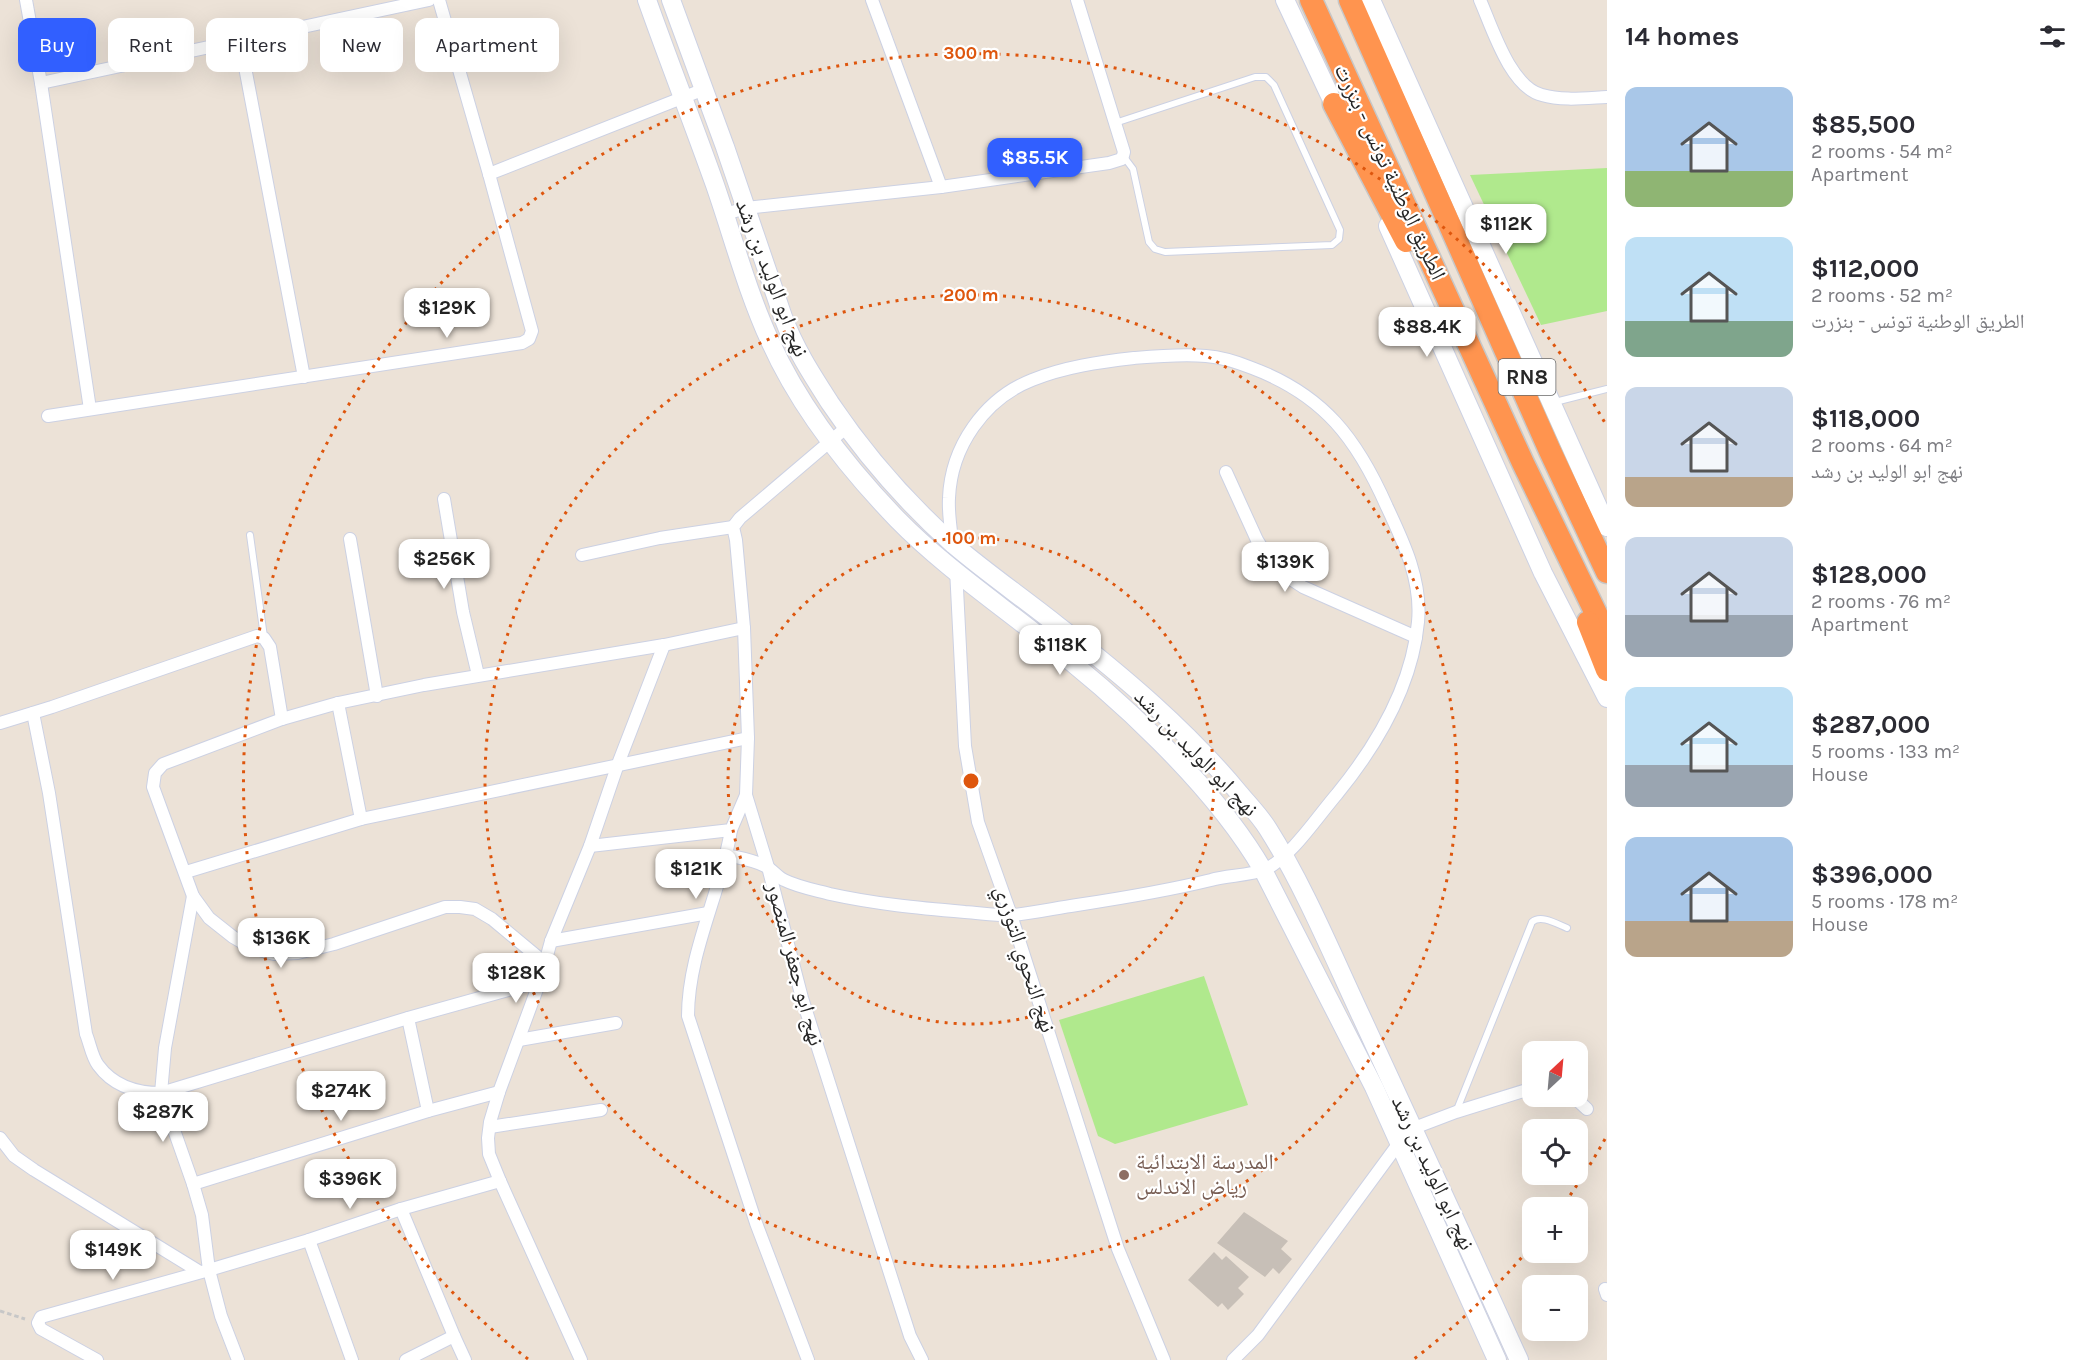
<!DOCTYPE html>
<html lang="en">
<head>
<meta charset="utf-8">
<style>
  body { margin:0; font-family:Karla,"Noto Naskh Arabic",sans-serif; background:#f7f7f7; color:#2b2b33; height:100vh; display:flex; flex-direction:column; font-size:22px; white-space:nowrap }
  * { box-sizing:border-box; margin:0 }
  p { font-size:20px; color:#7c7c81 }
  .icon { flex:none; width:33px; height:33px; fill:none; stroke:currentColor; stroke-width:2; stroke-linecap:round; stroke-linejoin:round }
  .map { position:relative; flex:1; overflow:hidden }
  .side { display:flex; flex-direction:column; background:#fff; width:480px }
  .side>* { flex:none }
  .hud { position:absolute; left:18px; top:18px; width:570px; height:54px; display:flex; gap:12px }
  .needle { width:39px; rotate:26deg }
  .fabs { position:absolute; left:1522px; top:1041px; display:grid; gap:12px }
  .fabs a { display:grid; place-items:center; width:66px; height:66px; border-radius:12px; background:#fff; box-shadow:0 6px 24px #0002; font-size:30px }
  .price { position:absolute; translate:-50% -51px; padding:0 14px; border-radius:12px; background:#fff; color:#222; font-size:20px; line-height:39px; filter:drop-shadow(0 2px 3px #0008) }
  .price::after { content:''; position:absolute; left:50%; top:36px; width:18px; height:14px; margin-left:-9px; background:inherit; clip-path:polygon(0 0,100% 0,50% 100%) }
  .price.current { background:#315fff; color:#fff }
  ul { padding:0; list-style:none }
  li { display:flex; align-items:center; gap:18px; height:150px; padding:0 18px }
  li span { display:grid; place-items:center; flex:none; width:168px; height:120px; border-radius:12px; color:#555 }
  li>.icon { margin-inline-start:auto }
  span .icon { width:72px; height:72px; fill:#fffc; stroke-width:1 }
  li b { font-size:26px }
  h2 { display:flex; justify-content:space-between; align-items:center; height:72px; padding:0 18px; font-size:26px }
  .chip { padding:0 21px; border-radius:12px; background:#fff; box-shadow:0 6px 24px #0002; font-size:21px; line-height:54px }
  .chip.current { background:#315fff; color:#fff }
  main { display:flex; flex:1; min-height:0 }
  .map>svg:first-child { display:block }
  .green { fill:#b0e98d }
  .building { fill:#c7bfb7 }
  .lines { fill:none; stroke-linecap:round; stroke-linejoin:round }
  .lane-casing { stroke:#ccd1e3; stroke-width:8 }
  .street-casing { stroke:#ccd1e3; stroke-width:14 }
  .secondary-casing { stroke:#ccd1e3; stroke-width:20 }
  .highway-casing { stroke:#c7c7c7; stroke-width:25 }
  .path { stroke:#c7c7c7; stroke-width:3; stroke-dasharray:4.5 3; stroke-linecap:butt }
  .lane { stroke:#fff; stroke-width:6 }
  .street { stroke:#fff; stroke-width:12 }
  .secondary { stroke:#fff; stroke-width:18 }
  .highway { stroke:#ff944f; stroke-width:22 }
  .ring { fill:none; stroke:#de560d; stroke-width:3; stroke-dasharray:3 6 }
  .education-dot { fill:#8d6e63; stroke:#fff; stroke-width:2 }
  .labels { text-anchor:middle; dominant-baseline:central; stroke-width:4.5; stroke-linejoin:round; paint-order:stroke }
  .shield { fill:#fff; stroke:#686868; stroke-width:1.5 }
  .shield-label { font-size:21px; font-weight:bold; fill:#272727 }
  .street-label { font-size:22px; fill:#272727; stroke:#fff }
  .education-label { font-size:22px; fill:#785e54; stroke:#fff; text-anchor:start }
  .centre { fill:#de560d; stroke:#fff; stroke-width:3 }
  .ring-label { font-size:18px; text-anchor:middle; font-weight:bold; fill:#de560d; stroke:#fff; stroke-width:4.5; stroke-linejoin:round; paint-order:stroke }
</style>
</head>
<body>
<main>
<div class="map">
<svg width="1607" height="1360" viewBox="0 0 1607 1360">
  <rect width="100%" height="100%" fill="#ece2d7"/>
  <g class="green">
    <path d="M1607 168V311L1541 325 1470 175Z"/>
    <path d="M1204 976 1248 1105 1115 1144 1098 1136 1059 1020Z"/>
  </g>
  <g class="building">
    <path d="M1244 1212 1288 1241 1281 1249 1292 1259 1279 1274 1273 1268 1265 1277 1217 1243Z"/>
    <path d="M1214 1252 1222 1260 1226 1256 1249 1277 1238 1288 1244 1294 1228 1310 1222 1303 1218 1307 1188 1280Z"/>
  </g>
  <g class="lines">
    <defs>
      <g id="lane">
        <path d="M1115 123 1255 77H1266L1274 85 1340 230 1339 239 1332 245 1165 252 1155 249 1149 242 1133 169 1124 157"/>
        <path d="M1555 402 1607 389"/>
        <path d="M250 535 264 637"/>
        <path d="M1456 1112 1532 922C1541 914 1557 924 1567 928"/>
      </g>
      <g id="street">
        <path d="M26 0 41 83 90 409"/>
        <path d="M872 0 941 187"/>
        <path d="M1480 0C1492 27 1510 87 1542 95 1562 101 1586 98 1607 97"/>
        <path d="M240 41 304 377"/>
        <path d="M41 83 429 0"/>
        <path d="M489 174 702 90"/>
        <path d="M725 214 746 208 941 187 1109 163 1122 159 1124 152 1077 0"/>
        <path d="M48 416 522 343 529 339 532 331 489 174 439 0"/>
        <path d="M847 427 740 518 733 527 736 540 744 628 748 738 746 795 768 867 802 998 910 1336 922 1360"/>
        <path d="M1226 472 1257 540 1268 558 1283 574 1303 587 1416 637"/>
        <path d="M444 499 463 612 478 675"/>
        <path d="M350 539 377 696"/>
        <path d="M582 555 660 538 733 527"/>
        <path d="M956 569 965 746 978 822 1011 915 1118 1249 1164 1360"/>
        <path d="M338 703 361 819"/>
        <path d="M33 713 49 793 86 1034C90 1044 92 1057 98 1065 114 1087 137 1093 161 1093L408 1018 540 981"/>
        <path d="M0 723 52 707 257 636 264 638 270 647 282 719"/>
        <path d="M731 830C721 893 688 952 688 1016L756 1223 808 1360"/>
        <path d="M590 846 731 830 746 795"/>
        <path d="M727 855C739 858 754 860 765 866 772 869 777 877 784 880 798 887 815 890 830 894 875 904 919 908 965 912 981 913 998 916 1013 915 1034 913 1056 908 1077 905 1123 898 1166 891 1211 880 1228 875 1249 876 1266 869 1291 857 1318 816 1337 794 1377 745 1412 686 1418 622 1422 581 1404 543 1387 507 1357 439 1324 395 1252 368 1237 362 1221 357 1206 356 1181 354 1158 356 1134 358 1099 362 1064 367 1032 380 984 399 951 447 949 498 948 514 951 531 953 546"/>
        <path d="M186 872 361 819 748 738"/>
        <path d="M193 896 165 1048 161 1093 193 1184 202 1215 209 1270 221 1316 238 1360"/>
        <path d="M551 941 708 913"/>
        <path d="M545 963 492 919 475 909 460 907H445L334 944 298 953 274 954 252 948 233 937 209 918 193 896 153 787 155 773 163 764 282 719 338 703 424 685 664 645 744 628"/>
        <path d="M408 1018 428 1111"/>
        <path d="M519 1040 616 1023"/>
        <path d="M1573 1096 1587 1109"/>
        <path d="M490 1127 601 1110"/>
        <path d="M0 1138 14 1156 34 1170 200 1272"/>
        <path d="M193 1184 428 1111 499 1092"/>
        <path d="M401 1209 454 1336 406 1360"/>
        <path d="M309 1240 352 1360"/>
        <path d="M1605 1289 1607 1295"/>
        <path d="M454 1336 465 1360"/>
        <path d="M97 1360 41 1329 38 1323 41 1317 209 1270 309 1240 401 1209 500 1181"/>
        <path d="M581 1360 500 1181 489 1154 488 1138 490 1122 499 1092 540 981 551 941 590 846 618 764 664 645"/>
        <path d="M1233 1360 1258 1335 1399 1143 1414 1128 1456 1112 1533 1088"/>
      </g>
      <g id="secondary">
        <path d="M647 0C669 62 693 123 715 185 733 237 747 291 770 341 799 406 847 467 897 519 939 562 989 597 1036 634 1116 695 1213 784 1263 870L1374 1087 1497 1360"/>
        <path d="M671 0 725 147 783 317C795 349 812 375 830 403 865 455 907 503 954 545 987 573 1023 598 1057 625 1122 675 1187 730 1239 793 1249 805 1260 816 1268 829 1304 886 1332 954 1361 1016 1414 1130 1467 1245 1519 1360"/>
        <path d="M1285 0 1339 115"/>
        <path d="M1371 0 1607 527"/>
        <path d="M1388 226 1543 573 1607 698"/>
      </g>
      <g id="highway">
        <path d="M1311 0 1523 463 1607 636"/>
        <path d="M1350 0 1550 451 1607 572"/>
        <path d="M1334 104 1406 241"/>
        <path d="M1588 622 1607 670"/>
      </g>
    </defs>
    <use href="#lane" class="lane-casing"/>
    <use href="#street" class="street-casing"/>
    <use href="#secondary" class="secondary-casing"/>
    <use href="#highway" class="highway-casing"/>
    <path class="path" d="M0 1311 25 1319"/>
    <use href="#lane" class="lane"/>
    <use href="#street" class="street"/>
    <use href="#secondary" class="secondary"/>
    <use href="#highway" class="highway"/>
  </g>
  <g class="ring">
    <circle cx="971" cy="781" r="243"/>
    <circle cx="971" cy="781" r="486"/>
    <path d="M1605 1139A728 728 0 0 1 1564 1204M1533 1244A728 728 0 0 1 1414 1359M528 1359A728 728 0 1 1 1605 423"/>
  </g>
  <circle class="education-dot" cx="1124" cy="1175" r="6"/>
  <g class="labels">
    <rect class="shield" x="1498.5" y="359" width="57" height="36" rx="4.5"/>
    <g class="shield-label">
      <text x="1527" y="377">RN8</text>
    </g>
    <g class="street-label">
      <text transform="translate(1390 172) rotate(65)">الطريق الوطنية تونس - بنزرت</text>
      <text transform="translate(772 278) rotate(69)">نهج ابو الوليد بن رشد</text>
      <text transform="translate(1196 753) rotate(46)">نهج ابو الوليد بن رشد</text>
      <text transform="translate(1025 959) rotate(72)">نهج النحوي التوزري</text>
      <text transform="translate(795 964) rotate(75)">نهج ابو جعفر المنصور</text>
      <text transform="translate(1433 1173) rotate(65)">نهج ابو الوليد بن رشد</text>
    </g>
    <g class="education-label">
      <text x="1136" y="1162">المدرسة الابتدائية<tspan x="1136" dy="25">رياض الاندلس</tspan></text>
    </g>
  </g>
  <circle cx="971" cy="781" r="9" class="centre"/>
  <g class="ring-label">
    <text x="971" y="59">300 m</text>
    <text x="971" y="301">200 m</text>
    <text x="971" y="544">100 m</text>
  </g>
</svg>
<div class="fabs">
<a><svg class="needle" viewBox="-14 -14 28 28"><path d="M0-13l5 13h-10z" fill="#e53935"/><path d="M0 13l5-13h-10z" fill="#7c7c81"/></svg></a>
<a><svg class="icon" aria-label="locate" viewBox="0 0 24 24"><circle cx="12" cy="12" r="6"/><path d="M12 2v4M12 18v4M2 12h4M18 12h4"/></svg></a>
<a>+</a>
<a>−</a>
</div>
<b class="price current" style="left:1035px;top:189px">$85.5K</b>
<b class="price" style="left:1506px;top:255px">$112K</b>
<b class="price" style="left:447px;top:339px">$129K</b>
<b class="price" style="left:1427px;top:358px">$88.4K</b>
<b class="price" style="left:444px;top:590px">$256K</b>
<b class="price" style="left:1285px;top:593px">$139K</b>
<b class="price" style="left:1060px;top:676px">$118K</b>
<b class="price" style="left:696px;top:900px">$121K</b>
<b class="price" style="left:281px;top:969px">$136K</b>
<b class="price" style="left:516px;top:1004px">$128K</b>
<b class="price" style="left:341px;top:1122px">$274K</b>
<b class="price" style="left:163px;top:1143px">$287K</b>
<b class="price" style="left:350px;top:1210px">$396K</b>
<b class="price" style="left:113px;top:1281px">$149K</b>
<div class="hud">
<a class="chip current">Buy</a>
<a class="chip">Rent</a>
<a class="chip">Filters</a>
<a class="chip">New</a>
<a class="chip">Apartment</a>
</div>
</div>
<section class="side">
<h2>14 homes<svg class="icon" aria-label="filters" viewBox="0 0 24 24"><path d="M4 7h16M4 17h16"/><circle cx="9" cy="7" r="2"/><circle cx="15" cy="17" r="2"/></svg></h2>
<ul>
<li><span style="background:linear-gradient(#a9c7e8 70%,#8fb573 0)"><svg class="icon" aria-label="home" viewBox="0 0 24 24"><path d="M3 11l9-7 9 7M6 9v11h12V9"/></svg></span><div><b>$85,500</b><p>2 rooms · 54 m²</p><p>Apartment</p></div></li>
<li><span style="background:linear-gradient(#bfe0f5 70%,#7fa58c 0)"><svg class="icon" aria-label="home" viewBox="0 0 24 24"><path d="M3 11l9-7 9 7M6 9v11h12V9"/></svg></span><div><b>$112,000</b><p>2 rooms · 52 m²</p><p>الطريق الوطنية تونس - بنزرت</p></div></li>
<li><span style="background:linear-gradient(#c9d6e8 75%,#b9a48a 0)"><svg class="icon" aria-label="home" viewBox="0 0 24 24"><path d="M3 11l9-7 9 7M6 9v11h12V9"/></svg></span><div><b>$118,000</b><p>2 rooms · 64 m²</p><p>نهج ابو الوليد بن رشد</p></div></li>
<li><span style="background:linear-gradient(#c9d6e8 65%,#9aa5b1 0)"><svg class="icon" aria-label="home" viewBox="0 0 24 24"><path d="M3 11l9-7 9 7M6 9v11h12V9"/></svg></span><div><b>$128,000</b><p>2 rooms · 76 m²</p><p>Apartment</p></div></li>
<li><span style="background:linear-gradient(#bfe0f5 65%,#9aa5b1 0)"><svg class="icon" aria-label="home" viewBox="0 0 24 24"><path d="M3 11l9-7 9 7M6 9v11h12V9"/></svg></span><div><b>$287,000</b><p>5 rooms · 133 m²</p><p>House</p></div></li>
<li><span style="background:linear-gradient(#a9c7e8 70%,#b9a48a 0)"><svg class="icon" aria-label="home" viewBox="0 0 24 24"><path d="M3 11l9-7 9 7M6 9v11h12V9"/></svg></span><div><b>$396,000</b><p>5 rooms · 178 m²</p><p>House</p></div></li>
</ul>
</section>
</main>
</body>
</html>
